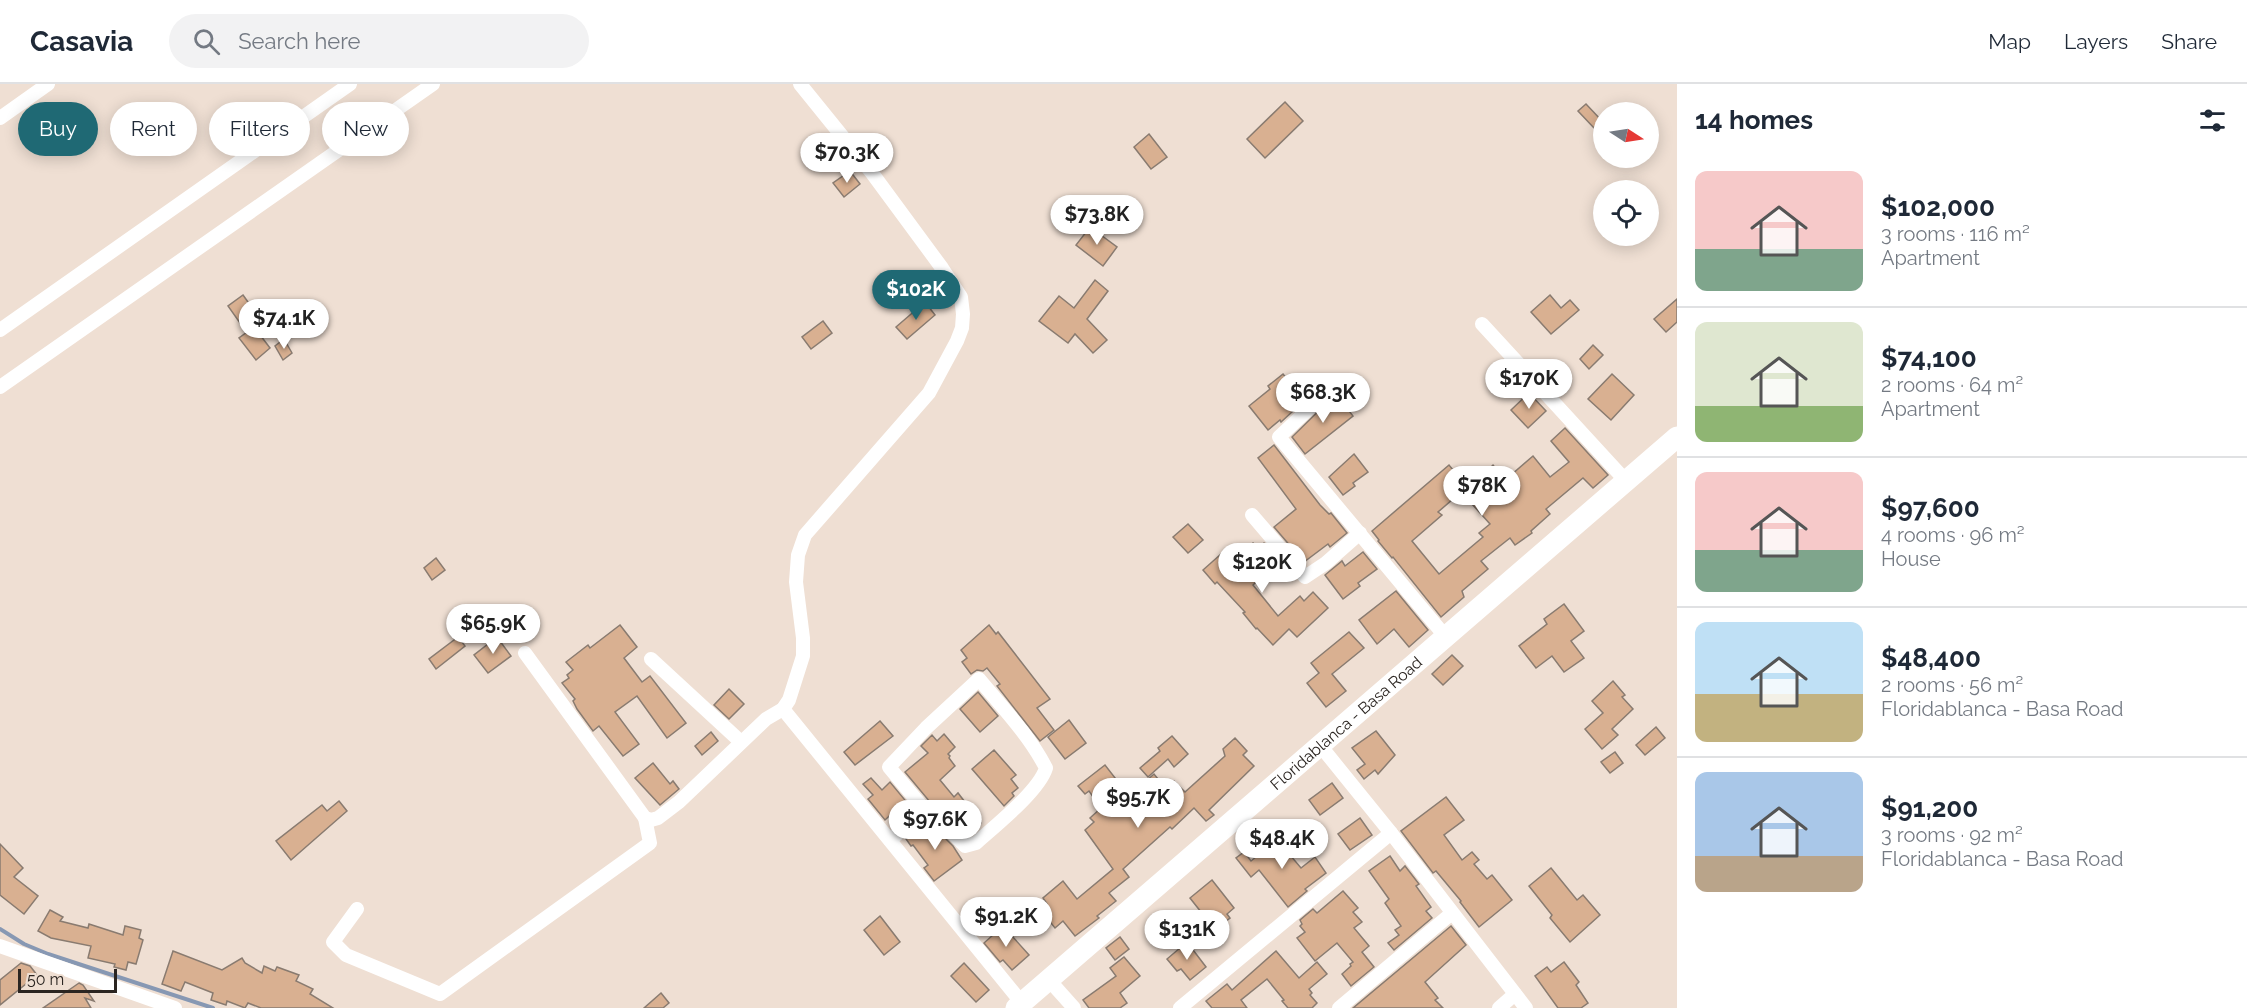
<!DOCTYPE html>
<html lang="en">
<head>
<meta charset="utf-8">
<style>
  body { margin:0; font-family:Raleway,sans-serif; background:#f2f2f3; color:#1f2937; height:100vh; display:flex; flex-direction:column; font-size:22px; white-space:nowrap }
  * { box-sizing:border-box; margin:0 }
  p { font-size:20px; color:#747a83 }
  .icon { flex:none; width:33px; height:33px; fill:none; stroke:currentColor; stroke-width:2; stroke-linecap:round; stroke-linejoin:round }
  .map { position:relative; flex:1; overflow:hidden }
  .drawer { display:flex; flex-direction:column; background:#fff; width:570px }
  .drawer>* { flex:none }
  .hud { position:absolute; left:18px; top:18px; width:570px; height:54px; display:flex; gap:12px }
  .needle { width:39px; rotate:102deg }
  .fabs { position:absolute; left:1593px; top:18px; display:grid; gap:12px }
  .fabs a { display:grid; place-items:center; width:66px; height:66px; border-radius:50%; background:#fff; box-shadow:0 3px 15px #0003; font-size:30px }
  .scale { position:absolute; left:18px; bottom:15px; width:99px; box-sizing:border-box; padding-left:6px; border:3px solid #2b2521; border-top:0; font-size:16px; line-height:21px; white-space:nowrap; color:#2b2521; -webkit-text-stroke:4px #efdfd3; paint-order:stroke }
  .price { position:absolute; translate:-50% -51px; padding:0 14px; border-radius:21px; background:#fff; color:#222; font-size:20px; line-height:39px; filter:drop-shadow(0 2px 3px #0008) }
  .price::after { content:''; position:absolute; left:50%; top:36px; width:18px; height:14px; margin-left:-9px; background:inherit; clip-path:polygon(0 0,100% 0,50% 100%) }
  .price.on { background:#1f6974; color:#fff }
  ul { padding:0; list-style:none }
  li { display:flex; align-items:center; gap:18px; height:150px; padding:0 18px }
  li+li { border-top:2px solid #e0e1e3 }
  li span { display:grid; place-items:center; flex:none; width:168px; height:120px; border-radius:12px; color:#555 }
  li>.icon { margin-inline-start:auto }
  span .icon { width:72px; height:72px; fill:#fffc; stroke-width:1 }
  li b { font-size:26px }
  h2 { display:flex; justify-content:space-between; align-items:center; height:72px; padding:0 18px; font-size:26px }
  .tag { padding:0 21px; border-radius:27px; background:#fff; box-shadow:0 3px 15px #0003; font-size:21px; line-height:54px }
  .tag.on { background:#1f6974; color:#fff }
  header { display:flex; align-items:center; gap:36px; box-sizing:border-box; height:84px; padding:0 30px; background:#fff; border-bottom:2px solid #e0e1e3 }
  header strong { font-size:28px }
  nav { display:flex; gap:33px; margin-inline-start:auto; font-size:21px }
  .search { width:420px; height:54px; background:#f2f2f3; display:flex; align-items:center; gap:15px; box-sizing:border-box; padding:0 21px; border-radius:33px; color:#747a83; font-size:22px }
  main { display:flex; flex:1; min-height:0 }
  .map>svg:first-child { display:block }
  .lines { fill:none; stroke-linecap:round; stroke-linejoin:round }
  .stream { stroke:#8798b3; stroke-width:4 }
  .building { fill:#d9b091; stroke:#897b70; stroke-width:1.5 }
  .street { stroke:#fff; stroke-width:14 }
  .primary { stroke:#fff; stroke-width:21 }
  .labels { text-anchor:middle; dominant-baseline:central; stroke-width:4.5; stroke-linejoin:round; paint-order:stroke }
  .street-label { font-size:16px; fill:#2b2521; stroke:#efdfd3 }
</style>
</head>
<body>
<header>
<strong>Casavia</strong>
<div class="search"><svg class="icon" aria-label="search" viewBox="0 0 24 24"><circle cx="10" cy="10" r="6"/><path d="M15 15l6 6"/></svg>Search here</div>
<nav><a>Map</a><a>Layers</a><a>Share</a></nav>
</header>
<main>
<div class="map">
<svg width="1677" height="924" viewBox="0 0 1677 924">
  <rect width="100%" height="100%" fill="#efdfd3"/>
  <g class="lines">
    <path class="stream" d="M0 845 24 860 48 870 213 924"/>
  </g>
  <g class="building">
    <path d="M1285 18 1303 37 1265 74 1247 55Z"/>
    <path d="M1586 20 1602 37 1594 44 1578 27Z"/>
    <path d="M1149 50 1167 73 1151 85 1134 63Z"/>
    <path d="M850 87 860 100 844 113 833 99Z"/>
    <path d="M1090 143 1117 163 1103 182 1076 161Z"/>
    <path d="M1095 196 1108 207 1087 235 1107 256 1093 269 1075 250 1068 259 1039 237 1059 212 1074 224Z"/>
    <path d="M243 211 255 228 240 239 228 222Z"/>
    <path d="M1550 211 1561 224 1570 216 1579 226 1551 250 1531 228Z"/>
    <path d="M1677 215V238L1666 248 1654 235Z"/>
    <path d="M925 218 935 231 907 255 896 243Z"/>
    <path d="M823 237 832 249 811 265 802 253Z"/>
    <path d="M254 243 270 264 256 276 239 254Z"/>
    <path d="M284 255 292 269 283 276 275 262Z"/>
    <path d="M1593 261 1603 271 1589 285 1580 275Z"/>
    <path d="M1283 290 1304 317 1281 338 1280 336 1268 346 1249 322 1270 305 1268 302Z"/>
    <path d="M1612 290 1634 311 1611 336 1588 315Z"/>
    <path d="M1529 309 1546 327 1528 344 1511 326Z"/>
    <path d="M1336 310 1353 332 1305 370 1292 353Z"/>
    <path d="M1565 344 1608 391 1593 404 1583 394 1546 425 1550 430 1531 447 1532 449 1515 461 1510 454 1481 477 1488 485 1462 507 1464 513 1441 533 1393 473 1392 474 1378 457 1379 456 1372 447 1449 381 1467 403 1438 428 1442 431 1412 457 1439 490 1483 453 1479 449 1490 440 1463 410 1493 381 1503 393 1508 388 1511 391 1533 372 1550 393 1569 378 1551 357Z"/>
    <path d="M1274 361 1320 421 1329 430 1331 429 1347 449 1330 463 1328 460 1304 478 1274 443 1296 425 1258 374Z"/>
    <path d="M1354 370 1368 388 1353 399 1355 402 1343 411 1329 393Z"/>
    <path d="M1188 440 1203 456 1188 469 1173 453Z"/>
    <path d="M1253 459 1258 465 1264 459 1279 477 1253 501 1278 532 1300 512 1304 517 1313 508 1328 524 1297 553 1289 545 1273 561 1257 544 1256 545 1243 529 1245 528 1217 498 1215 500 1203 486 1221 470 1230 480Z"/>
    <path d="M1363 468 1377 485 1358 499 1360 502 1343 515 1325 491 1342 477 1345 482Z"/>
    <path d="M436 474 445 486 432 496 424 484Z"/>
    <path d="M1396 507 1428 546 1409 563 1394 545 1377 560 1359 536Z"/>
    <path d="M1564 520 1584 547 1571 557 1584 574 1564 588 1552 572 1536 584 1519 562 1547 540 1544 535Z"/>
    <path d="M620 541 637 563 624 574 642 598 650 592 686 639 667 654 637 612 615 628 639 660 623 672 599 642 593 647 577 625 573 617 575 615 562 599 569 594 567 591 573 586 566 578 588 561 590 564Z"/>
    <path d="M989 541 996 550 998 548 1050 615 1037 624 1054 646 1040 657 997 602 1000 600 987 584 983 587 977 586 971 590 962 578 967 574 961 566Z"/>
    <path d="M1349 548 1364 564 1332 590 1346 607 1326 623 1307 599 1319 589 1311 579Z"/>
    <path d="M458 553 465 562 436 585 429 575Z"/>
    <path d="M497 553 511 572 488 589 474 571Z"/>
    <path d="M1452 571 1463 582 1443 601 1432 590Z"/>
    <path d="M1613 597 1625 611 1622 613 1633 625 1612 645 1618 651 1602 665 1585 645 1603 629 1592 617Z"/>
    <path d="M729 605 744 620 729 635 714 621Z"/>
    <path d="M978 608 998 632 980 648 960 625Z"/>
    <path d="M1069 636 1086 659 1065 675 1048 653Z"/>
    <path d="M880 637 893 652 855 681 844 668Z"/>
    <path d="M1656 643 1665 654 1645 671 1636 661Z"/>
    <path d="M1376 647 1395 671 1378 690 1375 686 1364 695 1357 686 1365 680 1352 664Z"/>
    <path d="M711 648 718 657 702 671 695 662Z"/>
    <path d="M944 650 955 663 948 670 950 672 949 674 955 682 940 696 954 713 958 709 981 739 967 751 950 733 935 724 905 688 928 669 921 662 932 651 937 657Z"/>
    <path d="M1172 652 1188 670 1174 683 1168 675 1148 693 1140 684 1160 667 1158 664Z"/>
    <path d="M1235 654 1247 667 1243 671 1254 682 1209 726 1214 731 1206 737 1194 724 1172 745 1170 743 1123 785 1129 793 1109 809 1116 817 1097 832 1099 834 1075 852 1063 837 1055 844 1043 829 1047 825 1045 822 1047 820 1043 814 1063 797 1077 815 1113 785 1085 746 1094 738 1090 734 1101 724 1089 707 1085 710 1078 702 1105 681 1129 712 1154 690 1166 705 1174 697 1185 708 1225 672 1223 665Z"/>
    <path d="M994 666 1016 691 1011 695 1018 704 1012 709 1014 712 1004 722 972 685Z"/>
    <path d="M1615 668 1623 679 1610 689 1601 678Z"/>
    <path d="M653 679 670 700 673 697 679 705 660 721 635 694Z"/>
    <path d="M871 694 882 706 890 698 914 727 907 732 899 723 885 736 868 715 873 711 863 700Z"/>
    <path d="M1332 699 1343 714 1320 731 1309 716Z"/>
    <path d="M1446 713 1464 736 1444 751 1462 776 1472 768 1479 776 1474 780 1487 795 1492 791 1512 816 1479 843 1460 818 1461 817 1436 787 1433 789 1401 747Z"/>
    <path d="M339 717 347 727 291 776 276 757 322 721 327 727Z"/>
    <path d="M1360 734 1372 751 1350 766 1338 750Z"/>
    <path d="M929 741 938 747 953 762 962 776 934 797 924 784 928 781 913 761 911 762 906 755 919 745Z"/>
    <path d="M1268 745 1301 784 1315 773 1326 789 1305 805 1307 807 1288 823 1259 786 1251 793 1236 774 1244 768 1251 777 1268 763 1259 752Z"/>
    <path d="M0 760 23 784 14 793 38 812 24 830 0 811Z"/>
    <path d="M1390 772 1400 787 1405 782 1419 800 1416 802 1431 823 1426 827 1432 834 1394 866 1388 859 1399 851 1395 846 1401 842 1385 819 1389 815 1369 787Z"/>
    <path d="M1551 784 1577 816 1583 811 1600 831 1570 858 1550 834 1552 831 1529 802Z"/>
    <path d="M1212 796 1234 824 1227 830 1230 834 1217 844 1211 836 1209 838 1190 814Z"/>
    <path d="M1343 807 1358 824 1353 828 1362 838 1354 844 1369 862 1362 868 1374 883 1351 902 1342 890 1351 882 1350 880 1353 878 1337 859 1315 877 1297 854 1305 848 1300 842 1302 840 1300 836 1313 825 1317 829Z"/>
    <path d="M50 826 63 833 60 837 88 844 89 840 123 851 125 842 141 846 139 854 143 856 136 880 128 878 126 886 114 883 115 880 88 874 91 862 51 854 38 847Z"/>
    <path d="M880 832 900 858 884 871 864 846Z"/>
    <path d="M1003 842 1029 871 1012 886 1003 876 1000 878 984 859Z"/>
    <path d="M1451 842 1466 861 1425 898 1438 914 1435 916 1443 924H1353Z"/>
    <path d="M1120 853 1129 865 1115 876 1106 864Z"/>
    <path d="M1187 858 1206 883 1190 896 1181 885 1177 887 1167 875Z"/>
    <path d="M173 867 222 886 242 874 245 879 262 889 264 882 275 887 277 883 299 891 296 897 313 905 310 910 333 924H261L248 919 245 924 227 917 226 921 211 916 213 909 185 898 181 907 162 900Z"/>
    <path d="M1276 867 1299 894 1317 878 1327 890 1309 905 1312 909 1310 911 1317 919 1312 924H1288L1282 917 1284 916 1267 895 1241 916 1247 924H1212L1206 917 1227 900 1232 906Z"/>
    <path d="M1124 873 1140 892 1120 909 1127 919 1120 924H1089L1083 916 1116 892 1110 884Z"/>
    <path d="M1564 878 1579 898 1576 901 1588 919 1581 924H1558L1535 892 1547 883 1551 888Z"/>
    <path d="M21 879 30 882 37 891 0 921V896Z"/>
    <path d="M964 879 989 906 976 918 951 892Z"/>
    <path d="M79 899 83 901 94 917 85 914 91 924H43Z"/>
    <path d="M661 909 669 919 663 924H644Z"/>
  </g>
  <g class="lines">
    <g class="street">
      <path d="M0 34 48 0"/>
      <path d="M1482 240 1626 397"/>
      <path d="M0 246 350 0"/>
      <path d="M0 303 433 0"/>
      <path d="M1328 307 1279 353 1445 552"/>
      <path d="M1252 431 1305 493 1326 479 1360 449"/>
      <path d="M525 569 645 734 651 736 658 734 679 718 766 635 783 625 789 616 803 572V554L796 498 798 471 805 451 929 309 957 257 962 244 963 230 961 213 942 184 872 89 800 0"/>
      <path d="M651 575 741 658"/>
      <path d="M783 625 1022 919"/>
      <path d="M1319 660 1391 749 1526 924"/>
      <path d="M890 756C932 722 929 724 965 762L976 759C995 742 1039 707 1046 684 1029 651 1002 623 979 595L926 644 889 683 929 731"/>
      <path d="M357 825 333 858 346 871 440 910 650 759 645 734"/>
      <path d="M0 862 175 924"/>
      <path d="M1049 896 1074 924"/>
      <path d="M1180 924 1391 749"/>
      <path d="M1339 924 1452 829"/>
      <path d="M1499 924 1515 910"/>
    </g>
    <path class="primary" id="s1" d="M1016 924 1677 353"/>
  </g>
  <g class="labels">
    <g class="street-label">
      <text stroke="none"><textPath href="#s1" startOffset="436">Floridablanca - Basa Road</textPath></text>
    </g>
  </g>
</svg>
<div class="fabs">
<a><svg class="needle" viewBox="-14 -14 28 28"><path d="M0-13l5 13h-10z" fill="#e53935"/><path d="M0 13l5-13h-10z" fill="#747a83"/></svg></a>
<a><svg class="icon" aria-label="locate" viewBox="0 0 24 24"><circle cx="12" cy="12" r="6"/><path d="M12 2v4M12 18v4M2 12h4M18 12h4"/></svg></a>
</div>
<div class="scale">50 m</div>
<b class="price" style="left:847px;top:100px">$70.3K</b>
<b class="price" style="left:1097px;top:162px">$73.8K</b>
<b class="price on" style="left:916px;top:237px">$102K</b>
<b class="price" style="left:284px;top:266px">$74.1K</b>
<b class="price" style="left:1529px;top:326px">$170K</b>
<b class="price" style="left:1323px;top:340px">$68.3K</b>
<b class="price" style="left:1482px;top:433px">$78K</b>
<b class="price" style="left:1262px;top:510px">$120K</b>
<b class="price" style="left:493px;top:571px">$65.9K</b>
<b class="price" style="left:1138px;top:745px">$95.7K</b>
<b class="price" style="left:935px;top:767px">$97.6K</b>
<b class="price" style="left:1282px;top:786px">$48.4K</b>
<b class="price" style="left:1006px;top:864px">$91.2K</b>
<b class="price" style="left:1187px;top:877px">$131K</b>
<div class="hud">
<a class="tag on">Buy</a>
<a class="tag">Rent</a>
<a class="tag">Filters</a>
<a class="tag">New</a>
</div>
</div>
<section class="drawer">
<h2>14 homes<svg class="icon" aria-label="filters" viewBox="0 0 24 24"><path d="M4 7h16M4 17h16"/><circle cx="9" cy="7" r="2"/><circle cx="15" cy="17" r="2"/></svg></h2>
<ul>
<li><span style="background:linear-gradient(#f6c9c9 65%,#7fa58c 0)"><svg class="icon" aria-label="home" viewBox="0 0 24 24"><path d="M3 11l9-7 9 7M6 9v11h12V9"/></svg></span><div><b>$102,000</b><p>3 rooms · 116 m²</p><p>Apartment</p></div></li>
<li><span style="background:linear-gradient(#dfe7d0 70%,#8fb573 0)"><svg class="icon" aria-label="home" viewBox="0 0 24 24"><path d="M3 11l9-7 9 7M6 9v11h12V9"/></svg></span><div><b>$74,100</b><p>2 rooms · 64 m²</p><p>Apartment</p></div></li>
<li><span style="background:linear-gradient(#f6c9c9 65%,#7fa58c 0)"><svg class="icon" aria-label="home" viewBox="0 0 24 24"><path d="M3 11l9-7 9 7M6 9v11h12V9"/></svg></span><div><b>$97,600</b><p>4 rooms · 96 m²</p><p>House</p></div></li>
<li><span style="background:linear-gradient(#bfe0f5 60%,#c2b280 0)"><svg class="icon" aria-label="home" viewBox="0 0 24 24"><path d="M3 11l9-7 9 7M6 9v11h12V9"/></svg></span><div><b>$48,400</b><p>2 rooms · 56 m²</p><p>Floridablanca - Basa Road</p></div></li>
<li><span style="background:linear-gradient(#a9c7e8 70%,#b9a48a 0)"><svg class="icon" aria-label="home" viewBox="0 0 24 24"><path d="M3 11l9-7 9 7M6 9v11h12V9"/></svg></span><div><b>$91,200</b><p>3 rooms · 92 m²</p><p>Floridablanca - Basa Road</p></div></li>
</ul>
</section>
</main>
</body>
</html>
